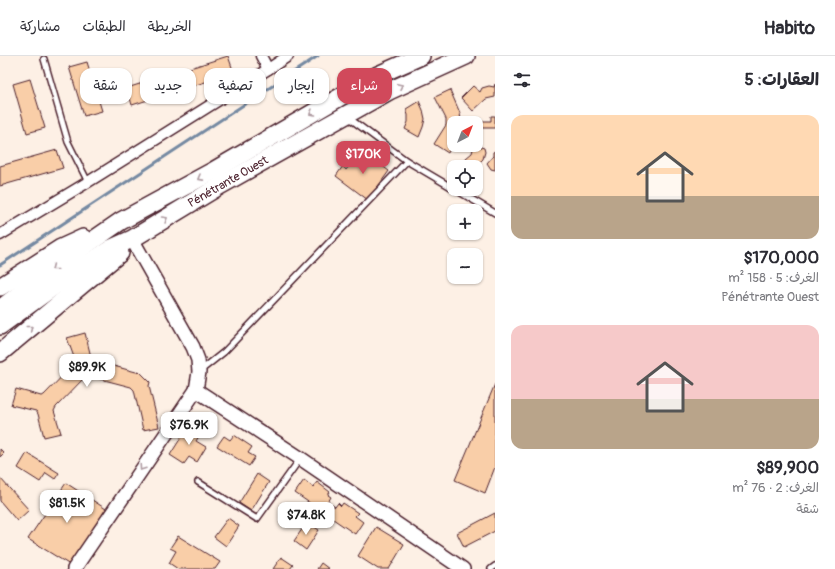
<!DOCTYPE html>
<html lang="ar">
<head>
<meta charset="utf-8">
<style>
  body { margin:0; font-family:Pangolin,"Playpen Sans Arabic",sans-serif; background:#f7f7f7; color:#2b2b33; direction:rtl; height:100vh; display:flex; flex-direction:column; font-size:15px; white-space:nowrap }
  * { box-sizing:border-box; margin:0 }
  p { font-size:13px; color:#7c7c81 }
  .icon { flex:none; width:22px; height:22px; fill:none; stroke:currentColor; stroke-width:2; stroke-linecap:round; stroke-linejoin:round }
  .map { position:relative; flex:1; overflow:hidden; direction:ltr }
  .drawer { display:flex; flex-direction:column; background:#fff; width:340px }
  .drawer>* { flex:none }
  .banner { position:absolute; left:12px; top:12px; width:380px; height:36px; direction:rtl; display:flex; gap:8px }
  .needle { width:26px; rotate:42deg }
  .tools { position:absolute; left:447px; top:60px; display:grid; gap:8px }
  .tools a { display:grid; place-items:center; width:36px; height:36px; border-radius:8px; background:#fff; box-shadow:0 1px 3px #0004; font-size:20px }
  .price { position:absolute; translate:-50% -34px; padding:0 9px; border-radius:8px; background:#fff; color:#222; font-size:13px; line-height:26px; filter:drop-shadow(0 1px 2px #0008) }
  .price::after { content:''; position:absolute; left:50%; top:24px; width:12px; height:9px; margin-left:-6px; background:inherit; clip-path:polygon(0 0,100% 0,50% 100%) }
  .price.selected { background:#d1495b; color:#fff }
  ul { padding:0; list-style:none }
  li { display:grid; align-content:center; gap:8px; height:212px; padding:0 16px }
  li span { display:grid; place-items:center; height:124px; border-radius:12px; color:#555 }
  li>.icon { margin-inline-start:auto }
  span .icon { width:72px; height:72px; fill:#fffc; stroke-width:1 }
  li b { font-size:17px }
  h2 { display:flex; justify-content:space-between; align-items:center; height:48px; padding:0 16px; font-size:17px }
  .chip { padding:0 14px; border-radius:12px; background:#fff; box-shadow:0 1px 3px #0004; font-size:14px; line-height:36px }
  .chip.selected { background:#d1495b; color:#fff }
  header { display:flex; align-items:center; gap:24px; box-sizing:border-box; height:56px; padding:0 20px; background:#fff; border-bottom:1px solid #e1e1e2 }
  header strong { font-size:19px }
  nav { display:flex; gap:22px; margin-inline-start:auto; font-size:14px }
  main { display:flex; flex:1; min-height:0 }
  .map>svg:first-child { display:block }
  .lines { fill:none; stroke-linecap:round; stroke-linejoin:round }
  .stream { stroke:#7489a2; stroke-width:3 }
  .building { fill:#f9cea8; stroke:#4a1f2b }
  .service-casing { stroke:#4a1f2b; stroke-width:8 }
  .minor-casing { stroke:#4a1f2b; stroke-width:13 }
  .tertiary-casing { stroke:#4a1f2b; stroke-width:16 }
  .trunk-casing { stroke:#4a1f2b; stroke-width:20 }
  .service { stroke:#fff; stroke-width:5 }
  .minor { stroke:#fff; stroke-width:10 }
  .tertiary { stroke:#fff; stroke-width:13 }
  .trunk { stroke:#fff; stroke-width:17 }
  .oneway { stroke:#ae9aa0 }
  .labels { text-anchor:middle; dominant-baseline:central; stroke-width:3; stroke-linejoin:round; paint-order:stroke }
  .street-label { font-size:12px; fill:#4a1f2b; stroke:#fff }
</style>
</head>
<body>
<header>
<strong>Habito</strong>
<nav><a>الخريطة</a><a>الطبقات</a><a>مشاركة</a></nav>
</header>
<main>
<section class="drawer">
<h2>العقارات: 5<svg class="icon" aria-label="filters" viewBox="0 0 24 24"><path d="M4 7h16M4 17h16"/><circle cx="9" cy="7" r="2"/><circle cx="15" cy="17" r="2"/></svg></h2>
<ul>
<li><span style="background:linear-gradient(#ffd9b3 65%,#b9a48a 0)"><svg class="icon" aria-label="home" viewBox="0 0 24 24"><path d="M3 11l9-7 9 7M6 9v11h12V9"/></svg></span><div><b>$170,000</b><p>الغرف: 5 · 158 m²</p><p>Pénétrante Ouest</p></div></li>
<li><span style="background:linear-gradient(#f6c9c9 60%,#b9a48a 0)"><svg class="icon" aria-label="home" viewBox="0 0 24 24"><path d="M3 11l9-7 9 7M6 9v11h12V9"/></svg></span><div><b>$89,900</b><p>الغرف: 2 · 76 m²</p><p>شقة</p></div></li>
</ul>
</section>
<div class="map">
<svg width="495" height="513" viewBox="0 0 495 513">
  <rect width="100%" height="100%" fill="#fdf0e5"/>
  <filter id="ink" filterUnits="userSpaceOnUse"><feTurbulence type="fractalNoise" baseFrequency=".025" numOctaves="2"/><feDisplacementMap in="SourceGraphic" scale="8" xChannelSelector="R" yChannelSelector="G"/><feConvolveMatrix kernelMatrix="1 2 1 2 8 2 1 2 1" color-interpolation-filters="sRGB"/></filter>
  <g filter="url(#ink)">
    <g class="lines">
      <path class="stream" d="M0 209 318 0"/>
    </g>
    <g class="building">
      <path d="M228 0 234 17 132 49 127 32Z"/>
      <path d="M87 6 102 55 84 60 69 11Z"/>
      <path d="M30 23 45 72 27 77 13 28Z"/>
      <path d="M495 28V41L486 43 473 55 461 42 473 30 480 36 482 32 489 30 494 31Z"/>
      <path d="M450 34 460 57 461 65V67H454V85L448 97 434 88 446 69V63L435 41Z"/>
      <path d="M419 45 423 54 425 63 423 71 419 81 405 73 408 66V59L406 53Z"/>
      <path d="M491 60H495V72H482L483 65H491Z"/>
      <path d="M474 89H478L481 91 484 92 485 96 483 103 478 108 477 114 476 115V111H467L463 109 462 108 465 105 466 102 472 97Z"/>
      <path d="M57 94 63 112 0 130V110Z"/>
      <path d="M361 94 389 115 368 144 336 120 343 110 346 114Z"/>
      <path d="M495 95V114L491 113 487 107 493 100V96Z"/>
      <path d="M85 277 91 301 95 305 136 316 139 315 150 326 149 330 159 371 143 374 134 334 131 331 89 320 85 321 56 351 54 355 61 377 44 381 38 358 36 355 11 349 16 333 41 340 44 339 73 309 75 304 67 282Z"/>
      <path d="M495 328V411L485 437 455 424Z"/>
      <path d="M189 369 201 377 196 385 206 391 197 406 189 401 184 408 170 399Z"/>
      <path d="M234 379 252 391 248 397 255 401 249 410 217 390 224 380 230 384Z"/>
      <path d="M0 393 4 397 0 401Z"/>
      <path d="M27 397 59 417 55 423 46 417 40 426 18 412Z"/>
      <path d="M257 418 269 426 251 455 239 447Z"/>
      <path d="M0 422 29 454 17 465 0 445Z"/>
      <path d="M304 424 313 431 317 426 330 436 328 439 331 441 328 446 335 451 338 447 341 450 343 447 358 457 355 460 363 466 355 478 295 437Z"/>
      <path d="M66 427 106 453 70 509 28 483Z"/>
      <path d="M495 457V475L464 491 457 477Z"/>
      <path d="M228 462 239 470 226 490 214 481Z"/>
      <path d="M307 466 319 474 306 494 294 485Z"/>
      <path d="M376 471 404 488 389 513H378L358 500Z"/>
      <path d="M178 480 220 506 215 513H178L169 507 176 495 170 492Z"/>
      <path d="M281 501 293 509 290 513H273Z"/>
      <path d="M321 507 329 513H317Z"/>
    </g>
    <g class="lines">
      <defs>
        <g id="service">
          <path d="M44 3 68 86 88 126"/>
          <path d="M349 62 407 105 495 157"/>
          <path d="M200 315 224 296 407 105"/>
          <path d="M198 426 257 463 300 403"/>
          <path d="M491 513 495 510"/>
        </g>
        <g id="minor">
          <path d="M261 0 268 13"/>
          <path d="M0 179 88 126 273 10 288 0"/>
        </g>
        <g id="tertiary">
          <path d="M196 334 300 402 463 513"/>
          <path d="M74 513 196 334 199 316 198 304 193 291 132 183"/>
        </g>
        <g id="trunk">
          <path d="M0 231 61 192 83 182"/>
          <path d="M0 253 60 207 121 165 213 115 378 19 421 0"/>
          <path d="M0 270 70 219 112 192 132 183 221 129 389 35 466 0"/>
          <path d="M0 297 120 197"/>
        </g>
      </defs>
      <use href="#service" class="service-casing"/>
      <use href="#minor" class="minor-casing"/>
      <use href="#tertiary" class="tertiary-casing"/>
      <use href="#trunk" class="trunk-casing"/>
      <use href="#service" class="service"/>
      <use href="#minor" class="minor"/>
      <use href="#tertiary" class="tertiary"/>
      <use href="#trunk" class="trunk"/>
    </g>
    <defs><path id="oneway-chevron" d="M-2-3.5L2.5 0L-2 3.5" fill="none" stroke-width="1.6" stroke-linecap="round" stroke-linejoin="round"/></defs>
    <g class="oneway">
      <use href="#oneway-chevron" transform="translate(400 30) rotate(-25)"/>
      <use href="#oneway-chevron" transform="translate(312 57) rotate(150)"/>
      <use href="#oneway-chevron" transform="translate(200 122) rotate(151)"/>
      <use href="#oneway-chevron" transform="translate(165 163) rotate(-31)"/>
      <use href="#oneway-chevron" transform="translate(54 212) rotate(142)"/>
      <use href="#oneway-chevron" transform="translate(30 272) rotate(-39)"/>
      <use href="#oneway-chevron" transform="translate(142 412) rotate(124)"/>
    </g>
  </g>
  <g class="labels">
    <g class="street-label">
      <text transform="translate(228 126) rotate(-30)">Pénétrante Ouest</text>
    </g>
  </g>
</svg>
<div class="tools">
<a><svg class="needle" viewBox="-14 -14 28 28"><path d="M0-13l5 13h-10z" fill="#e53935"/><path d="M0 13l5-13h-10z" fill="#7c7c81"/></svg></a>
<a><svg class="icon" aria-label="locate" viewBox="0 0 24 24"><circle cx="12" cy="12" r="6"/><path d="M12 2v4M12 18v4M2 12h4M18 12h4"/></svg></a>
<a>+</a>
<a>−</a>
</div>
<b class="price selected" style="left:363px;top:119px">$170K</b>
<b class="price" style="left:87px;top:332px">$89.9K</b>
<b class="price" style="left:189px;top:390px">$76.9K</b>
<b class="price" style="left:67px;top:468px">$81.5K</b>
<b class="price" style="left:306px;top:480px">$74.8K</b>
<div class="banner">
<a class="chip selected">شراء</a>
<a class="chip">إيجار</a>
<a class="chip">تصفية</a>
<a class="chip">جديد</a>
<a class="chip">شقة</a>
</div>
</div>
</main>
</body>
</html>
